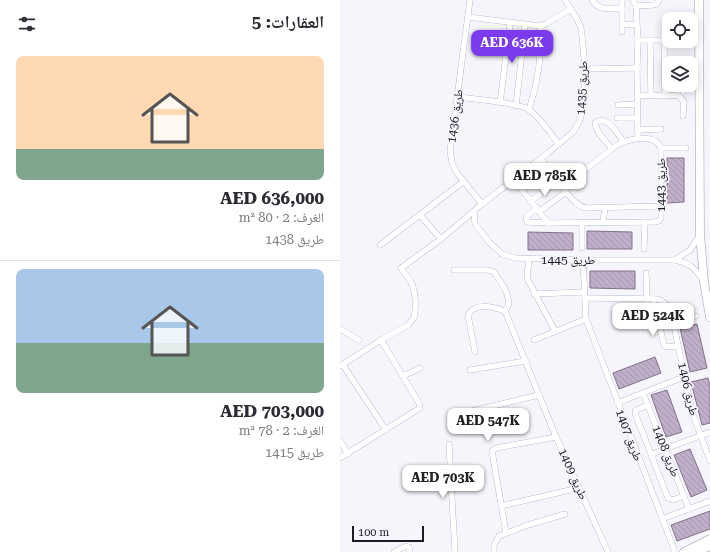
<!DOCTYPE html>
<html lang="ar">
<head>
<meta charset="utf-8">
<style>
  body { margin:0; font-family:"Roboto Serif","Noto Naskh Arabic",serif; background:#f2f2f3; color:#2b2b33; direction:rtl; height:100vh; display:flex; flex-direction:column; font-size:15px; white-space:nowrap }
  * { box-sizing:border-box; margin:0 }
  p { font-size:13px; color:#7c7c81 }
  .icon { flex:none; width:22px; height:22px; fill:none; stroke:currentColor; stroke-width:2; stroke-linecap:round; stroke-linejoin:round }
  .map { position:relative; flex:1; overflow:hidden; direction:ltr }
  .details { display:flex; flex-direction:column; background:#fff; width:340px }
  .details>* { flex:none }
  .fabs { position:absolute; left:322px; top:12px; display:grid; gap:8px }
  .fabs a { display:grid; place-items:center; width:36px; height:36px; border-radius:8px; background:#fff; box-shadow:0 2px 10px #0003; font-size:20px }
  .scale { position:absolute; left:12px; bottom:10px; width:72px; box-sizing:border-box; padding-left:4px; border:2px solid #1b1a25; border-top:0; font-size:11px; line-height:14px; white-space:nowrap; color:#1b1a25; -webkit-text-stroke:3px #f6f5fb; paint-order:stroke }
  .price { position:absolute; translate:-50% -34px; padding:0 9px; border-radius:8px; background:#fff; color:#222; font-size:13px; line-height:26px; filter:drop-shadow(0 1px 2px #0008) }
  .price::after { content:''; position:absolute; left:50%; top:24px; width:12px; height:9px; margin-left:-6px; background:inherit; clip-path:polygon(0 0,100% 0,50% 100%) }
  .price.selected { background:#7c3aed; color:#fff }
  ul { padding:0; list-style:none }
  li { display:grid; align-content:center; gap:8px; height:212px; padding:0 16px }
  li+li { border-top:1px solid #e1e1e2 }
  li span { display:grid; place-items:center; height:124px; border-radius:8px; color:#555 }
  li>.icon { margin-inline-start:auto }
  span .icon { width:72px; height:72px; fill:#fffc; stroke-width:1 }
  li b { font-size:17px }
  h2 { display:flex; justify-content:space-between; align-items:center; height:48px; padding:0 16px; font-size:17px }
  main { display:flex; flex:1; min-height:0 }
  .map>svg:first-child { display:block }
  .building { fill:url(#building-back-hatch); stroke:#817189 }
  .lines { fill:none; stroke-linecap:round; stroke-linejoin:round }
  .street-casing { stroke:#9c99b6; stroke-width:6 }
  .secondary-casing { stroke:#9c99b6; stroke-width:9 }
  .street { stroke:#fff; stroke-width:5.5 }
  .secondary { stroke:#fff; stroke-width:8 }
  .labels { text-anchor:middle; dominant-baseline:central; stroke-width:3.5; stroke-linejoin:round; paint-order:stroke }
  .street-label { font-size:12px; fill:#1b1a25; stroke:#f6f5fb }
</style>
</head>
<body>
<main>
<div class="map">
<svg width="370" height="552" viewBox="0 0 370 552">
  <defs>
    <pattern id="building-back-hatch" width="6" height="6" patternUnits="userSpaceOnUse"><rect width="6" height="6" fill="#c0afc9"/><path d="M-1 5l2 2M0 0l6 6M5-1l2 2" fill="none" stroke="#a496ac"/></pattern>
  </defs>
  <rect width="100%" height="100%" fill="#f6f5fb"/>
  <g class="building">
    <path d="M327 158H344V202L327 203Z"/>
    <path d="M247 231 292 232V249H247Z"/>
    <path d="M188 232 233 233V250H188Z"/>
    <path d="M250 271H295V289L250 288Z"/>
    <path d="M357 324 367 368 350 372 340 328Z"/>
    <path d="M315 357 321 373 279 389 273 373Z"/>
    <path d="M368 378 370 386V423L362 425 351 382Z"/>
    <path d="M327 390 342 432 326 437 311 395Z"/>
    <path d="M350 449 367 490 351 497 334 455Z"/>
    <path d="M370 511V529L337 541 331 525Z"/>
  </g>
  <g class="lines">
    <defs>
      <g id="street">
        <path d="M130 0 110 151 112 163 117 173 142 204"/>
        <path d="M252 0C260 12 269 8 282 9"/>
        <path d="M282 0V32"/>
        <path d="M293 0 296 6 298 40 297 68 298 138"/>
        <path d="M296 6 314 5 317 4 319 0"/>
        <path d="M128 17 201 26 207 23 231 9"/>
        <path d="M282 24 296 25"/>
        <path d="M298 40H329"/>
        <path d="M324 40 325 95"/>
        <path d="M310 41 311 96"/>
        <path d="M245 69 297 68"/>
        <path d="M297 96 325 95 339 96 344 102 343 116"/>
        <path d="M118 97C133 99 176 102 188 109 199 116 210 133 219 144"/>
        <path d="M160 103 170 23"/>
        <path d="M278 105 297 104"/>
        <path d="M176 106 185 25"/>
        <path d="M189 110C198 82 202 55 201 26"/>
        <path d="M277 118H297"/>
        <path d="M297 130 321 129"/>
        <path d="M321 148H346"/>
        <path d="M272 149C266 141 256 133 255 123 267 114 277 133 283 141"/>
        <path d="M174 180 208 223 314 222 319 221 321 218V148C314 132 289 139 277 145L223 187"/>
        <path d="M182 190 209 170"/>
        <path d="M226 192C232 199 237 206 246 208L320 206"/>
        <path d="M191 201 218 180"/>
        <path d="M197 208 186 217 187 222 208 223"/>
        <path d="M200 211 226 192 201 159"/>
        <path d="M134 212 135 224 149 242 162 254 175 258 243 260H335C349 263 355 268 363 280"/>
        <path d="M80 215 101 239"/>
        <path d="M263 222 265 208"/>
        <path d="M40 245 123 182"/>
        <path d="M242 248V222"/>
        <path d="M304 249 305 222"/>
        <path d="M189 260 187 275 188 280 215 331"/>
        <path d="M243 260 246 319 334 549V552"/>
        <path d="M335 260 350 250 360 235"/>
        <path d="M114 270H148L154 272C161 282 175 300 165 311"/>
        <path d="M306 273 307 299"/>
        <path d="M194 294 244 292"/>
        <path d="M245 298 317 299 322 301 328 306 333 321 352 412 370 461"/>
        <path d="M313 299 324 345 326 347 338 346"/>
        <path d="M333 321 356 316"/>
        <path d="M0 329 19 340"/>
        <path d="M194 340 246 319"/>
        <path d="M135 352 128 315C135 302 154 307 165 311L216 437 268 552"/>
        <path d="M3 365 46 430"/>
        <path d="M0 366 41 340 68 325 74 318C76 308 76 291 71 282 68 277 64 273 61 268L101 239 142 204 208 153 233 132 239 122 243 110 245 69 242 36 241 28 237 19 225 0"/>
        <path d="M130 370 186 361"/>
        <path d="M63 376 80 368"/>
        <path d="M303 393 349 509"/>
        <path d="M277 403 344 377"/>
        <path d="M308 405 296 410 295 413 328 498 333 500 344 496"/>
        <path d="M128 412 199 395"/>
        <path d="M0 441 8 454"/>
        <path d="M109 444 115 552"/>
        <path d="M312 454 370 432"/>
        <path d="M0 458 80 408 79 403 41 340"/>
        <path d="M161 506 239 488"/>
        <path d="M322 519 370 501"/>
        <path d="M166 533 152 451 156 448 216 437"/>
        <path d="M54 552 66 546 69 547 70 552"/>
        <path d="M154 552V545L159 536 188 525 225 514"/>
      </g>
      <g id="secondary">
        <path d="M359 0 360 234 364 282 370 317"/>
        <path d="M344 552 370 539"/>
        <path d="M356 552 370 546"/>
      </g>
    </defs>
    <use href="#street" class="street-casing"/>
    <use href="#secondary" class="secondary-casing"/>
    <use href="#street" class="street"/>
    <use href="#secondary" class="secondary"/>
  </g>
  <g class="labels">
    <g class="street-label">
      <text transform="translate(242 88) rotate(-87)">طريق 1435</text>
      <text transform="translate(115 116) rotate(-82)">طريق 1436</text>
      <text transform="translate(321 185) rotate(-90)">طريق 1443</text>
      <text x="228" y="260">طريق 1445</text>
      <text transform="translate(348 389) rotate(77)">طريق 1406</text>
      <text transform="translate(289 435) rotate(69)">طريق 1407</text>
      <text transform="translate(326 451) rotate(68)">طريق 1408</text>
      <text transform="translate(233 474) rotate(66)">طريق 1409</text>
    </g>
  </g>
</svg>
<div class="fabs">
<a><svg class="icon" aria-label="locate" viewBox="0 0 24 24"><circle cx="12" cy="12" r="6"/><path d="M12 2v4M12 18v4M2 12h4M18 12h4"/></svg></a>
<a><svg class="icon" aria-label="layers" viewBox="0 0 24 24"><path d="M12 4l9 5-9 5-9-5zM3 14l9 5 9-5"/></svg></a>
</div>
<div class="scale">100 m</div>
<b class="price selected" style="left:172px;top:64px">AED 636K</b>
<b class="price" style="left:205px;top:197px">AED 785K</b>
<b class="price" style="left:313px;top:337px">AED 524K</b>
<b class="price" style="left:148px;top:442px">AED 547K</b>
<b class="price" style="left:103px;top:499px">AED 703K</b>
</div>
<section class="details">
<h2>العقارات: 5<svg class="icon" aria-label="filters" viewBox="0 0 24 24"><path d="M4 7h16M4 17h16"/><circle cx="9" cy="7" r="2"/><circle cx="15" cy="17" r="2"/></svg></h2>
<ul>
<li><span style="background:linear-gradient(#ffd9b3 75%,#7fa58c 0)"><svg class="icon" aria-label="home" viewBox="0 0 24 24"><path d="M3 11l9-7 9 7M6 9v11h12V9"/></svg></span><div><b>AED 636,000</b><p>الغرف: 2 · 80 m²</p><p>طريق 1438</p></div></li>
<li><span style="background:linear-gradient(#a9c7e8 60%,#7fa58c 0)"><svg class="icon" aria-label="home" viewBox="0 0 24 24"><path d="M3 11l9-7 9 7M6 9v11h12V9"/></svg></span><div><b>AED 703,000</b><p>الغرف: 2 · 78 m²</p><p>طريق 1415</p></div></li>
</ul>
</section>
</main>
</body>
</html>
